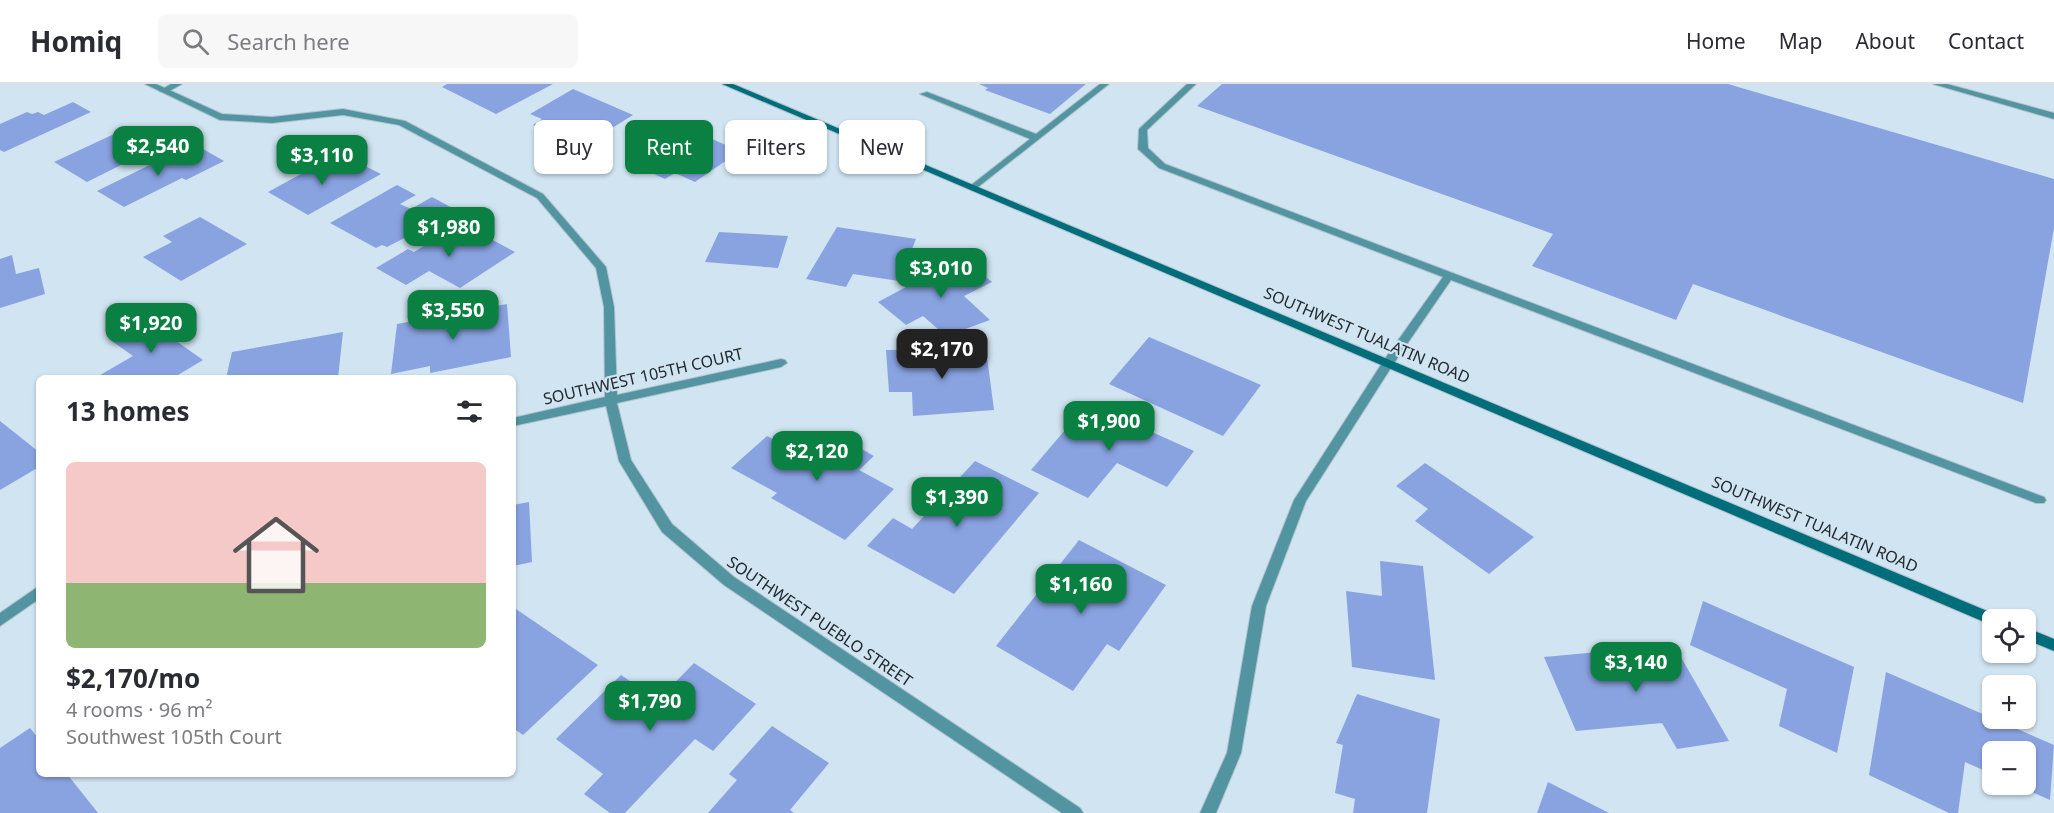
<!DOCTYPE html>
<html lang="en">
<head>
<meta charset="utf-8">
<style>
  body { margin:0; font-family:"Noto Sans",sans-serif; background:#f7f7f7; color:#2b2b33; height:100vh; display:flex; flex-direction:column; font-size:22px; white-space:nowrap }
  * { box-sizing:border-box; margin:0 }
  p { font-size:20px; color:#7c7c81 }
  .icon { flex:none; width:33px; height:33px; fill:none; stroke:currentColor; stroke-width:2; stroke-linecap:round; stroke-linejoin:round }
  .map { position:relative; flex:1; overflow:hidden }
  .side { position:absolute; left:36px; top:291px; width:480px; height:402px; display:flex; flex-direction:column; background:#fff; border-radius:9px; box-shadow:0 2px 4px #0004 }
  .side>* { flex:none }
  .banner { position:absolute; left:534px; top:36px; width:570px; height:54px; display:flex; gap:12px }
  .tools { position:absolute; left:1982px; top:525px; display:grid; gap:12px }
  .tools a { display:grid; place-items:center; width:54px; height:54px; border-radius:9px; background:#fff; box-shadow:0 2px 4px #0004; font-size:30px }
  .price { position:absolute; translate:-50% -51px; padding:0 14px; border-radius:12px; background:#0b8043; color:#fff; font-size:20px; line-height:39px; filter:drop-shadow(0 2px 3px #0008) }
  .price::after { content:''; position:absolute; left:50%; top:36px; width:18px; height:14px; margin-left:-9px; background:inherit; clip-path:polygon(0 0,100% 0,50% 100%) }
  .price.selected { background:#222; color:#fff }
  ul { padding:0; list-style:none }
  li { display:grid; align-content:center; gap:12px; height:318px; padding:0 30px }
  li span { display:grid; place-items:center; height:186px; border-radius:9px; color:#555 }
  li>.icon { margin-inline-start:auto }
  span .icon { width:108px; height:108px; fill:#fffc; stroke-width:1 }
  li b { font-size:26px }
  h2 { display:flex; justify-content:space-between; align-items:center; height:72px; padding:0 30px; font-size:26px }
  .tag { padding:0 21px; border-radius:9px; background:#fff; box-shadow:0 2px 4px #0004; font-size:21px; line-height:54px }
  .tag.selected { background:#0b8043; color:#fff }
  header { display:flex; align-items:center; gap:36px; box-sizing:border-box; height:84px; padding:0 30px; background:#fff; border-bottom:2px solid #e1e1e2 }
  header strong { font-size:28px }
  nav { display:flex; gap:33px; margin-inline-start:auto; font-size:21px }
  .search { width:420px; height:54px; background:#f7f7f7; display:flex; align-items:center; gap:15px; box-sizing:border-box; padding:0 21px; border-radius:9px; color:#7c7c81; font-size:22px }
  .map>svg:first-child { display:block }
  .building { fill:#89a3e1 }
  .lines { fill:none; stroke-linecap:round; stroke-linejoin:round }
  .lane-casing { stroke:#b1c2ce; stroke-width:2 }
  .street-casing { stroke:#b1c2ce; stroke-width:2 }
  .secondary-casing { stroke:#b1c2ce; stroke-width:2 }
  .lane { fill:#5295a1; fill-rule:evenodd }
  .street { fill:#5295a1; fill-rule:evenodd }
  .secondary { fill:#006d7b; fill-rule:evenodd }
  .labels { text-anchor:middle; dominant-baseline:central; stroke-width:4.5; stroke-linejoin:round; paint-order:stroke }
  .street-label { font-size:16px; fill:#22292f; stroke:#d0e4f1 }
</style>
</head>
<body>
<header>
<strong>Homiq</strong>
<div class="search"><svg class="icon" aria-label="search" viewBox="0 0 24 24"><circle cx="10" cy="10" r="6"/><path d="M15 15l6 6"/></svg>Search here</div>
<nav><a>Home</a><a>Map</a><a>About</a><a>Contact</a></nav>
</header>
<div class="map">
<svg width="2054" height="729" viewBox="0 0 2054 729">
  <rect width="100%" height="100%" fill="#d0e4f1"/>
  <g class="building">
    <path d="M447 0H553L496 30 442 3Z"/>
    <path d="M979 0H1086L1050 30 985 6 988 4Z"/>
    <path d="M1222 0H1728L2054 95V144L2023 319 1693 200 1676 236 1532 182 1553 150 1197 22Z"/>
    <path d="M573 5 633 31 575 67 550 58 542 52 549 48 533 41 542 35 530 30Z"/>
    <path d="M73 18 91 28 4 68 0 66V40L27 28 32 30 38 28 44 31Z"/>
    <path d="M127 44 159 62 87 98 54 78Z"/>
    <path d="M672 47 690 54 698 49 740 67 695 98 675 89 665 95 650 88 659 82 635 71Z"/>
    <path d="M203 65 224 77 186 96 182 94 124 123 97 107 170 71 180 77Z"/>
    <path d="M323 78 341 87 357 78 381 90 308 131 268 108Z"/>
    <path d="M397 101 416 111 400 120 411 125 432 113 458 127 418 151 414 149 387 163 382 161 376 164 330 139Z"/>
    <path d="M200 133 247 160 181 197 143 173 172 158 163 152Z"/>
    <path d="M461 139 515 168 460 204 429 187 406 201 376 184 408 165 414 168Z"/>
    <path d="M837 143 916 155 899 197 853 190 846 203 806 195Z"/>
    <path d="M719 148 788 152 778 184 705 178Z"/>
    <path d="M12 171 16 190 39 184 45 210 0 224V175Z"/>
    <path d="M962 173 992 198 964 212 990 236 946 252 923 232 906 241 878 218Z"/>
    <path d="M507 220 511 273 430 289V282L391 290 397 240Z"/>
    <path d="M145 235 203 276 173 294H95L133 272 109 255Z"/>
    <path d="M343 248 338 294H226L232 268Z"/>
    <path d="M1149 253 1261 301 1223 352 1109 300Z"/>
    <path d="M986 265 994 326 913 332 912 308H889L886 266Z"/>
    <path d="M1088 319 1194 367 1167 403 1117 379 1088 414 1031 386Z"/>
    <path d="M0 337 39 368V383L0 406Z"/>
    <path d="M801 351 815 359 810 364 826 372 844 355 874 372 859 386 894 405 845 456 771 414 777 409 731 384 767 352 788 363Z"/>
    <path d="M975 377 1039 409 954 510 867 462 893 434 912 445Z"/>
    <path d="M1425 379 1534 453 1489 490 1415 437 1428 425 1396 402Z"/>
    <path d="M529 418 532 478 513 482V421Z"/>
    <path d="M1079 456 1166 501 1119 567 1107 560 1073 607 996 562Z"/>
    <path d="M1380 477 1423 482 1435 596 1352 583 1346 507 1382 512Z"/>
    <path d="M1703 517 1854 583 1837 669 1779 642 1787 605 1690 561Z"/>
    <path d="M513 523 598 581 523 651 513 644Z"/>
    <path d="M1674 561 1729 657 1677 665 1662 639 1576 647 1544 573Z"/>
    <path d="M694 579 756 620 713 667 695 655 625 729H610L584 710 603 690 556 655 621 591 658 616Z"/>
    <path d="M1886 588 2054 661 2050 716 2014 700H2025V668H1992V690L1965 678 1958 729H1949L1869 691Z"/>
    <path d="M1357 610 1440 635 1427 729H1353L1355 715 1335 709 1343 661 1336 659Z"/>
    <path d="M772 642 829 679 790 726 794 729H708L737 696 729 690Z"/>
    <path d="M30 644 39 655V690H67L98 729H0V664Z"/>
    <path d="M1548 698 1609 729H1537Z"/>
  </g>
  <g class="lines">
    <defs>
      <g id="lane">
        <path d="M171 0H182L166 9 159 7Z"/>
        <path d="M1100 0H1109L973 107 968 104 970 102 1030 55 920 10 927 8 1036 50Z"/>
        <path d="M1187 0H1196L1147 46 1148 64 1165 80 2044 413 2046 416 2044 419H2036L1451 196 1392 282H1384L1382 279 1384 276 1443 193 1159 84 1138 65 1139 45Z"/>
        <path d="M1933 0H1947L2054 29V35Z"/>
      </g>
      <g id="street">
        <path d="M145 0H156L222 30 272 33 343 25 405 37 543 110 606 183 614 223 617 311 781 275 785 276 787 279 781 283 617 319 631 376 672 440 734 493 1080 724 1083 729H1062L724 501 662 448 619 377 606 322 513 342V334L605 313 604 223 596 184 537 114 399 41 343 31 272 39 220 36Z"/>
        <path d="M1388 275 1394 279 1306 417 1266 522 1241 669 1216 729H1200L1227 669 1252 522 1294 416 1384 276Z"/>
        <path d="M39 502V515L0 542V529Z"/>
      </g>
      <g id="secondary">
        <path d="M722 0H733L1999 532 2001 536H1992V541L1989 540Z"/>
        <path d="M2025 543 2054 555V567L2025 555Z"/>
      </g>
    </defs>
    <use href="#lane" class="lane-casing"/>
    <use href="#street" class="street-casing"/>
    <use href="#secondary" class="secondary-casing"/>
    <use href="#lane" class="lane"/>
    <use href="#street" class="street"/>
    <use href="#secondary" class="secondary"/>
  </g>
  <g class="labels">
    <g class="street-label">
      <text transform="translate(1367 251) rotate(23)">SOUTHWEST TUALATIN ROAD</text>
      <text transform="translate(643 292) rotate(-13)">SOUTHWEST 105TH COURT</text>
      <text transform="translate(1815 440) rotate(23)">SOUTHWEST TUALATIN ROAD</text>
      <text transform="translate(820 537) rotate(34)">SOUTHWEST PUEBLO STREET</text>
    </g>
  </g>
</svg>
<div class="tools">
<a><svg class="icon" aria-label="locate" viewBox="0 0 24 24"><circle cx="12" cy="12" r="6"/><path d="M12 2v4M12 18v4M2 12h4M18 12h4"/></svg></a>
<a>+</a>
<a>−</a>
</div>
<b class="price" style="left:158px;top:93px">$2,540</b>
<b class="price" style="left:322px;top:102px">$3,110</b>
<b class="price" style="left:449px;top:174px">$1,980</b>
<b class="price" style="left:941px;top:215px">$3,010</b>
<b class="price" style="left:453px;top:257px">$3,550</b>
<b class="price" style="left:151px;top:270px">$1,920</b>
<b class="price selected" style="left:942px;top:296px">$2,170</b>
<b class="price" style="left:1109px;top:368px">$1,900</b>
<b class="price" style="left:817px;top:398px">$2,120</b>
<b class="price" style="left:957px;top:444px">$1,390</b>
<b class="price" style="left:1081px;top:531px">$1,160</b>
<b class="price" style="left:1636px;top:609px">$3,140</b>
<b class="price" style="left:650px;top:648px">$1,790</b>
<div class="banner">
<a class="tag">Buy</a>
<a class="tag selected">Rent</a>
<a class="tag">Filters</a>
<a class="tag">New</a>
</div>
<section class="side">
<h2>13 homes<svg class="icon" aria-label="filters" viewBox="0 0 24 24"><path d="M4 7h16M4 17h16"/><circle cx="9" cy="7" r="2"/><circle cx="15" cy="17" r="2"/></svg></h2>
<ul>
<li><span style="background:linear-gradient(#f6c9c9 65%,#8fb573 0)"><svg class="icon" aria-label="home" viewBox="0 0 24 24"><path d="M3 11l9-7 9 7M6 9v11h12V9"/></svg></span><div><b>$2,170/mo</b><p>4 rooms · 96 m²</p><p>Southwest 105th Court</p></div></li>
</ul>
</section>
</div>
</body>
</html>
